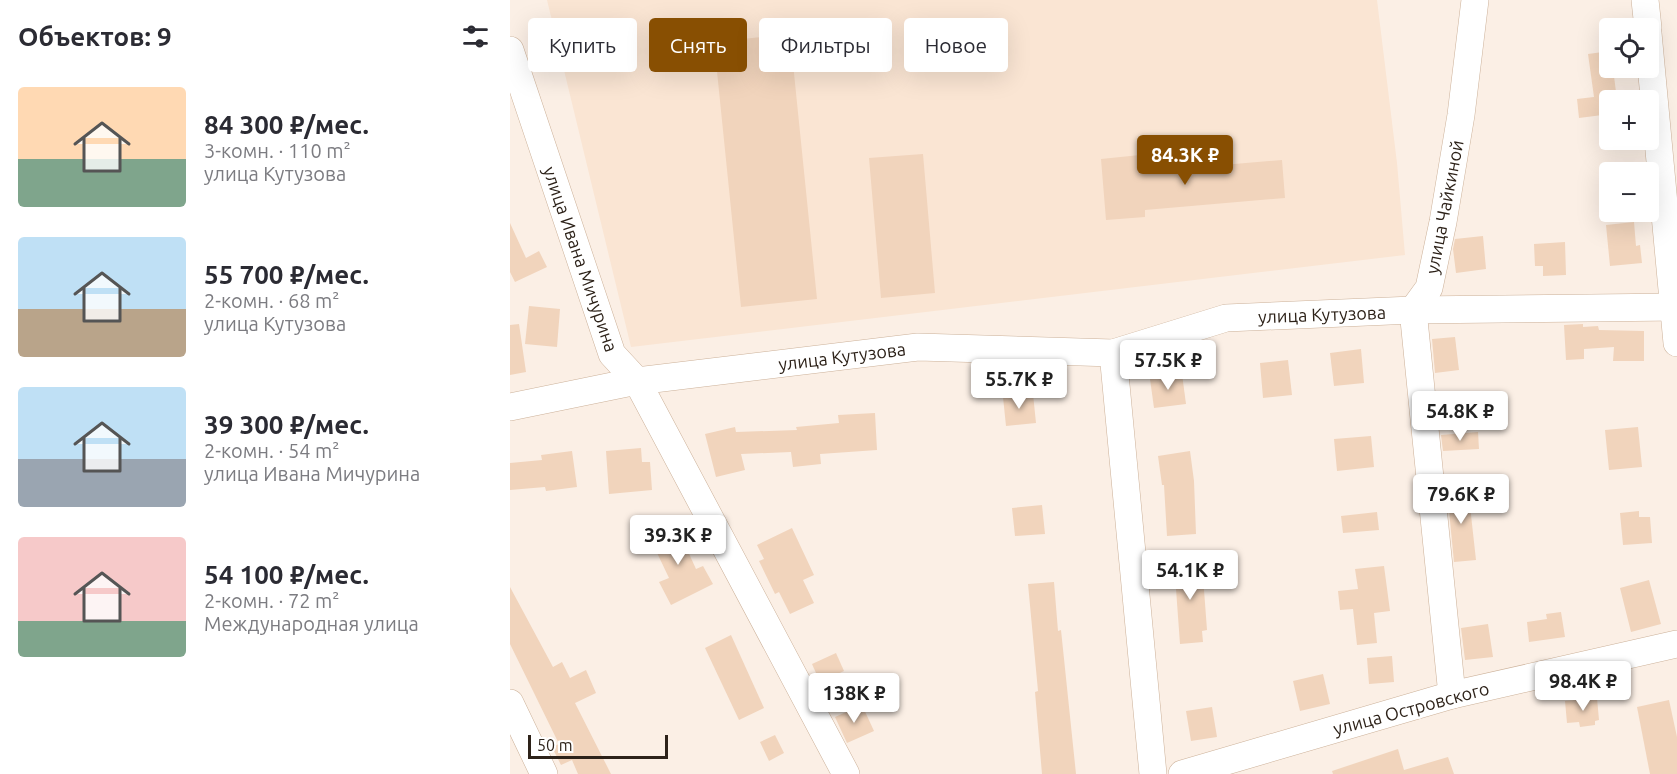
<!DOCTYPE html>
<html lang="ru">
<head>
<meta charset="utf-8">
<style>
  body { margin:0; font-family:Ubuntu,sans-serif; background:#f7f7f7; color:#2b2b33; height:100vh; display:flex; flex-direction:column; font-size:22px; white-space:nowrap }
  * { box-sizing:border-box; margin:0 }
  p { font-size:20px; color:#7c7c81 }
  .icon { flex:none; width:33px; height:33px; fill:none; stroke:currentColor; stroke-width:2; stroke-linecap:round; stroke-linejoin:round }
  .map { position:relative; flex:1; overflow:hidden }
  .details { display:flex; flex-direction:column; background:#fff; width:510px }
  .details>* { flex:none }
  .banner { position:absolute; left:18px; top:18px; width:570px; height:54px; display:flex; gap:12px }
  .controls { position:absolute; left:1089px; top:18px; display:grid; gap:12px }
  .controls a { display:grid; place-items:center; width:60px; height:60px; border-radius:6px; background:#fff; box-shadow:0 6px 24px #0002; font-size:30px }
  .scale { position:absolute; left:18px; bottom:15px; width:140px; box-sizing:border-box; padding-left:6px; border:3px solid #2d2219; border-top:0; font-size:16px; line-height:21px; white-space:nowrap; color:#2d2219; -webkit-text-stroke:4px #fff; paint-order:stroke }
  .price { position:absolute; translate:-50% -51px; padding:0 14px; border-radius:6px; background:#fff; color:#222; font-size:20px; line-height:39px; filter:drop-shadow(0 2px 3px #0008) }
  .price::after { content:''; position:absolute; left:50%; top:36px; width:18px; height:14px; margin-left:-9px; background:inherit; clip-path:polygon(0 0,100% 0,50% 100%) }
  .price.selected { background:#884f02; color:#fff }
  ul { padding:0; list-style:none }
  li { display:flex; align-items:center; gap:18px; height:150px; padding:0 18px }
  li span { display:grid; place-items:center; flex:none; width:168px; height:120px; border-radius:6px; color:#555 }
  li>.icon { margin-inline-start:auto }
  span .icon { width:72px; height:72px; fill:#fffc; stroke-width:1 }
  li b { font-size:26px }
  h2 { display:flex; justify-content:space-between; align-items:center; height:72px; padding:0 18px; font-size:26px }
  .tag { padding:0 21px; border-radius:6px; background:#fff; box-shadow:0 6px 24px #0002; font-size:21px; line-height:54px }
  .tag.selected { background:#884f02; color:#fff }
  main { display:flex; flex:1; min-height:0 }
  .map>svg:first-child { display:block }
  .built { fill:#fae5d3 }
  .building { fill:#f1d4bc }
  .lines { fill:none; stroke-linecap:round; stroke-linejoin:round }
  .minor-casing { stroke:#ccb199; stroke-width:28 }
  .minor { stroke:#fff; stroke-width:27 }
  .labels { text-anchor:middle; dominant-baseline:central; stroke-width:4.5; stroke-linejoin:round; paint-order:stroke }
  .street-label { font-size:18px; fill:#2d2219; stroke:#fff }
</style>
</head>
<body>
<main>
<section class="details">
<h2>Объектов: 9<svg class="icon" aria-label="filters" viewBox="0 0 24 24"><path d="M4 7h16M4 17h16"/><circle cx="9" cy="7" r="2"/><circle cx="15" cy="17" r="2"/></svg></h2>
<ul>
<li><span style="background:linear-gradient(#ffd9b3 60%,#7fa58c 0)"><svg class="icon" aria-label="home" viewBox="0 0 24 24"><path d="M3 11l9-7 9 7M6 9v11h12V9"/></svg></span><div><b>84 300 ₽/мес.</b><p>3-комн. · 110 m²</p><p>улица Кутузова</p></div></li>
<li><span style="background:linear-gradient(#bfe0f5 60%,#b9a48a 0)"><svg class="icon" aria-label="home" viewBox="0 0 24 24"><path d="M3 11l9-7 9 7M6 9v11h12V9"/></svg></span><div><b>55 700 ₽/мес.</b><p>2-комн. · 68 m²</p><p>улица Кутузова</p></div></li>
<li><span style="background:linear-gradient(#bfe0f5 60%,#9aa5b1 0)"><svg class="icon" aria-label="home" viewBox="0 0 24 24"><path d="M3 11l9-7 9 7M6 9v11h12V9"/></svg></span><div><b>39 300 ₽/мес.</b><p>2-комн. · 54 m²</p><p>улица Ивана Мичурина</p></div></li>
<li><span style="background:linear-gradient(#f6c9c9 70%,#7fa58c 0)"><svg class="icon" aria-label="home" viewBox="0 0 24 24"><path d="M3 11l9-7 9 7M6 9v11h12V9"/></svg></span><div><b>54 100 ₽/мес.</b><p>2-комн. · 72 m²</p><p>Международная улица</p></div></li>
</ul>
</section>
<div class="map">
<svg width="1167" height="774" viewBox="0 0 1167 774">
  <rect width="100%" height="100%" fill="#fbefe5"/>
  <path class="built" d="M37 0H867L887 163 895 255 121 347Z"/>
  <g class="building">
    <path d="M280 34 307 299 231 307 204 42Z"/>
    <path d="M1100 51V68H1103L1107 100H1100V114L1069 118 1067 99 1084 97 1078 54Z"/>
    <path d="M413 154 425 293 371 298 359 158Z"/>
    <path d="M630 155 631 172 772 160 775 198 635 210V217L596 220 591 159Z"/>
    <path d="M1124 222 1126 246 1130 245 1132 263 1100 266 1096 225Z"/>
    <path d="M0 223 16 258 29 251 37 267 5 282 0 272Z"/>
    <path d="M973 236 976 269 946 273 943 249 945 239Z"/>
    <path d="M1055 242 1056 275 1033 276V266H1025L1024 244Z"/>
    <path d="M19 306 50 309 47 347 15 344Z"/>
    <path d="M9 324 16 372 0 375V325Z"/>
    <path d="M1073 324V327L1088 326 1089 330 1134 331V361H1103L1104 347 1074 349V359L1056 360 1054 325Z"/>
    <path d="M945 337 949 370 925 373 922 339Z"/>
    <path d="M851 349 854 383 824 386 820 353Z"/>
    <path d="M778 360 782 395 753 398 750 363Z"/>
    <path d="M672 374 676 404 644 408 640 379Z"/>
    <path d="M523 394 526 423 496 426 493 397Z"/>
    <path d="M365 413 367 450 310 454 311 464 283 467 281 452 231 454 235 470 206 477 195 434 225 427 226 432 287 430 286 427 329 423 328 415Z"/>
    <path d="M1128 427 1132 467 1099 470 1095 430Z"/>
    <path d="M968 432 969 449 933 451 931 435Z"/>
    <path d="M861 436 864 467 827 471 824 439Z"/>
    <path d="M131 448 132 462H140L142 490 99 494 96 451Z"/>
    <path d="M62 451 67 487 36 491 35 487 0 490V463L32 460 31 455Z"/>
    <path d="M680 451 684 481 686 534 657 536 654 485H652L648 456Z"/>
    <path d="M958 488 966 560 944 562 937 490Z"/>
    <path d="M532 505 535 534 505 536 502 508Z"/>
    <path d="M1129 511V517H1140L1142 543 1113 545 1110 513Z"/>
    <path d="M867 512 869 530 833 533 831 516Z"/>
    <path d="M165 523 186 569 193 566 203 584 161 605 149 582 159 578 139 536Z"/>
    <path d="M282 528 304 575 293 580 304 603 280 614 269 592 265 594 249 561 254 559 247 545Z"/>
    <path d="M692 563 697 630 692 631 693 642 670 644 666 589H662L660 565Z"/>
    <path d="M874 566 880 611 864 613 867 643 847 645 843 609 830 610 828 591 848 589 845 569Z"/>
    <path d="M1139 580 1151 624 1121 632 1110 588Z"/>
    <path d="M544 582 548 631 551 630 566 774H532L525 692 528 691 518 584Z"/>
    <path d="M0 587 43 667 52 662 60 678 76 670 86 693 65 703 101 774H68L62 760 51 765 42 747 49 744 0 644Z"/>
    <path d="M1051 612 1055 637 1019 642 1017 622 1037 619 1036 614Z"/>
    <path d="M978 624 983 657 955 660 951 628Z"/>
    <path d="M221 635 254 708 229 720 195 648Z"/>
    <path d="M326 653 334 671 310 682 302 664Z"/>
    <path d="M882 656 884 682 859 684 857 658Z"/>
    <path d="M813 674 820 704 790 711 783 681Z"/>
    <path d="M1087 698 1089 720 1085 721V725L1070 727 1069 722 1057 723 1055 701Z"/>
    <path d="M1159 700 1167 737V774H1140L1127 707Z"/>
    <path d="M352 705 364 731 337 743 325 717Z"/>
    <path d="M702 707 707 737 681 741 676 711Z"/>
    <path d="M265 735 274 753 259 761 250 742Z"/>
    <path d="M888 749 894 770 938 757 944 774H823L822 771Z"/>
  </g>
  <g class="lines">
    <defs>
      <g id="minor">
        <path d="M1135 0 1138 28"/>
        <path d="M1138 33 1167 343"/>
        <path d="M0 50 102 354 127 381 336 774"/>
        <path d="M603 353 643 774"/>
        <path d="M0 407 127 381 408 347 603 353 716 318 903 310 1167 307"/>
        <path d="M942 695 903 310 919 288 933 222 951 115 965 0"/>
        <path d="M0 703 34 774"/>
        <path d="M672 774 942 695 1167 644"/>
      </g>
    </defs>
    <use href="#minor" class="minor-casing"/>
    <use href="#minor" class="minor"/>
  </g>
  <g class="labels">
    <g class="street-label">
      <text transform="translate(934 207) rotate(-79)">улица Чайкиной</text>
      <text transform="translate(71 259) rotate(71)">улица Ивана Мичурина</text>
      <text transform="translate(812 314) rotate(-2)">улица Кутузова</text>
      <text transform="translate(332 356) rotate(-7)">улица Кутузова</text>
      <text transform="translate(901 708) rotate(-15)">улица Островского</text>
    </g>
  </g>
</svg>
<div class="controls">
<a><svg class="icon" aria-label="locate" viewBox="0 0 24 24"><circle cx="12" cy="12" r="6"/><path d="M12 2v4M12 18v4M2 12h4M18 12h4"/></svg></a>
<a>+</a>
<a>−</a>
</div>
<div class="scale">50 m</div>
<b class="price selected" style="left:675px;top:186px">84.3K ₽</b>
<b class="price" style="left:658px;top:391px">57.5K ₽</b>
<b class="price" style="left:509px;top:410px">55.7K ₽</b>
<b class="price" style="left:950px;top:442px">54.8K ₽</b>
<b class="price" style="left:951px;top:525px">79.6K ₽</b>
<b class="price" style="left:168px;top:566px">39.3K ₽</b>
<b class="price" style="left:680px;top:601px">54.1K ₽</b>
<b class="price" style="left:1073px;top:712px">98.4K ₽</b>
<b class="price" style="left:344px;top:724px">138K ₽</b>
<div class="banner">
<a class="tag">Купить</a>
<a class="tag selected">Снять</a>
<a class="tag">Фильтры</a>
<a class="tag">Новое</a>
</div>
</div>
</main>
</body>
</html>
